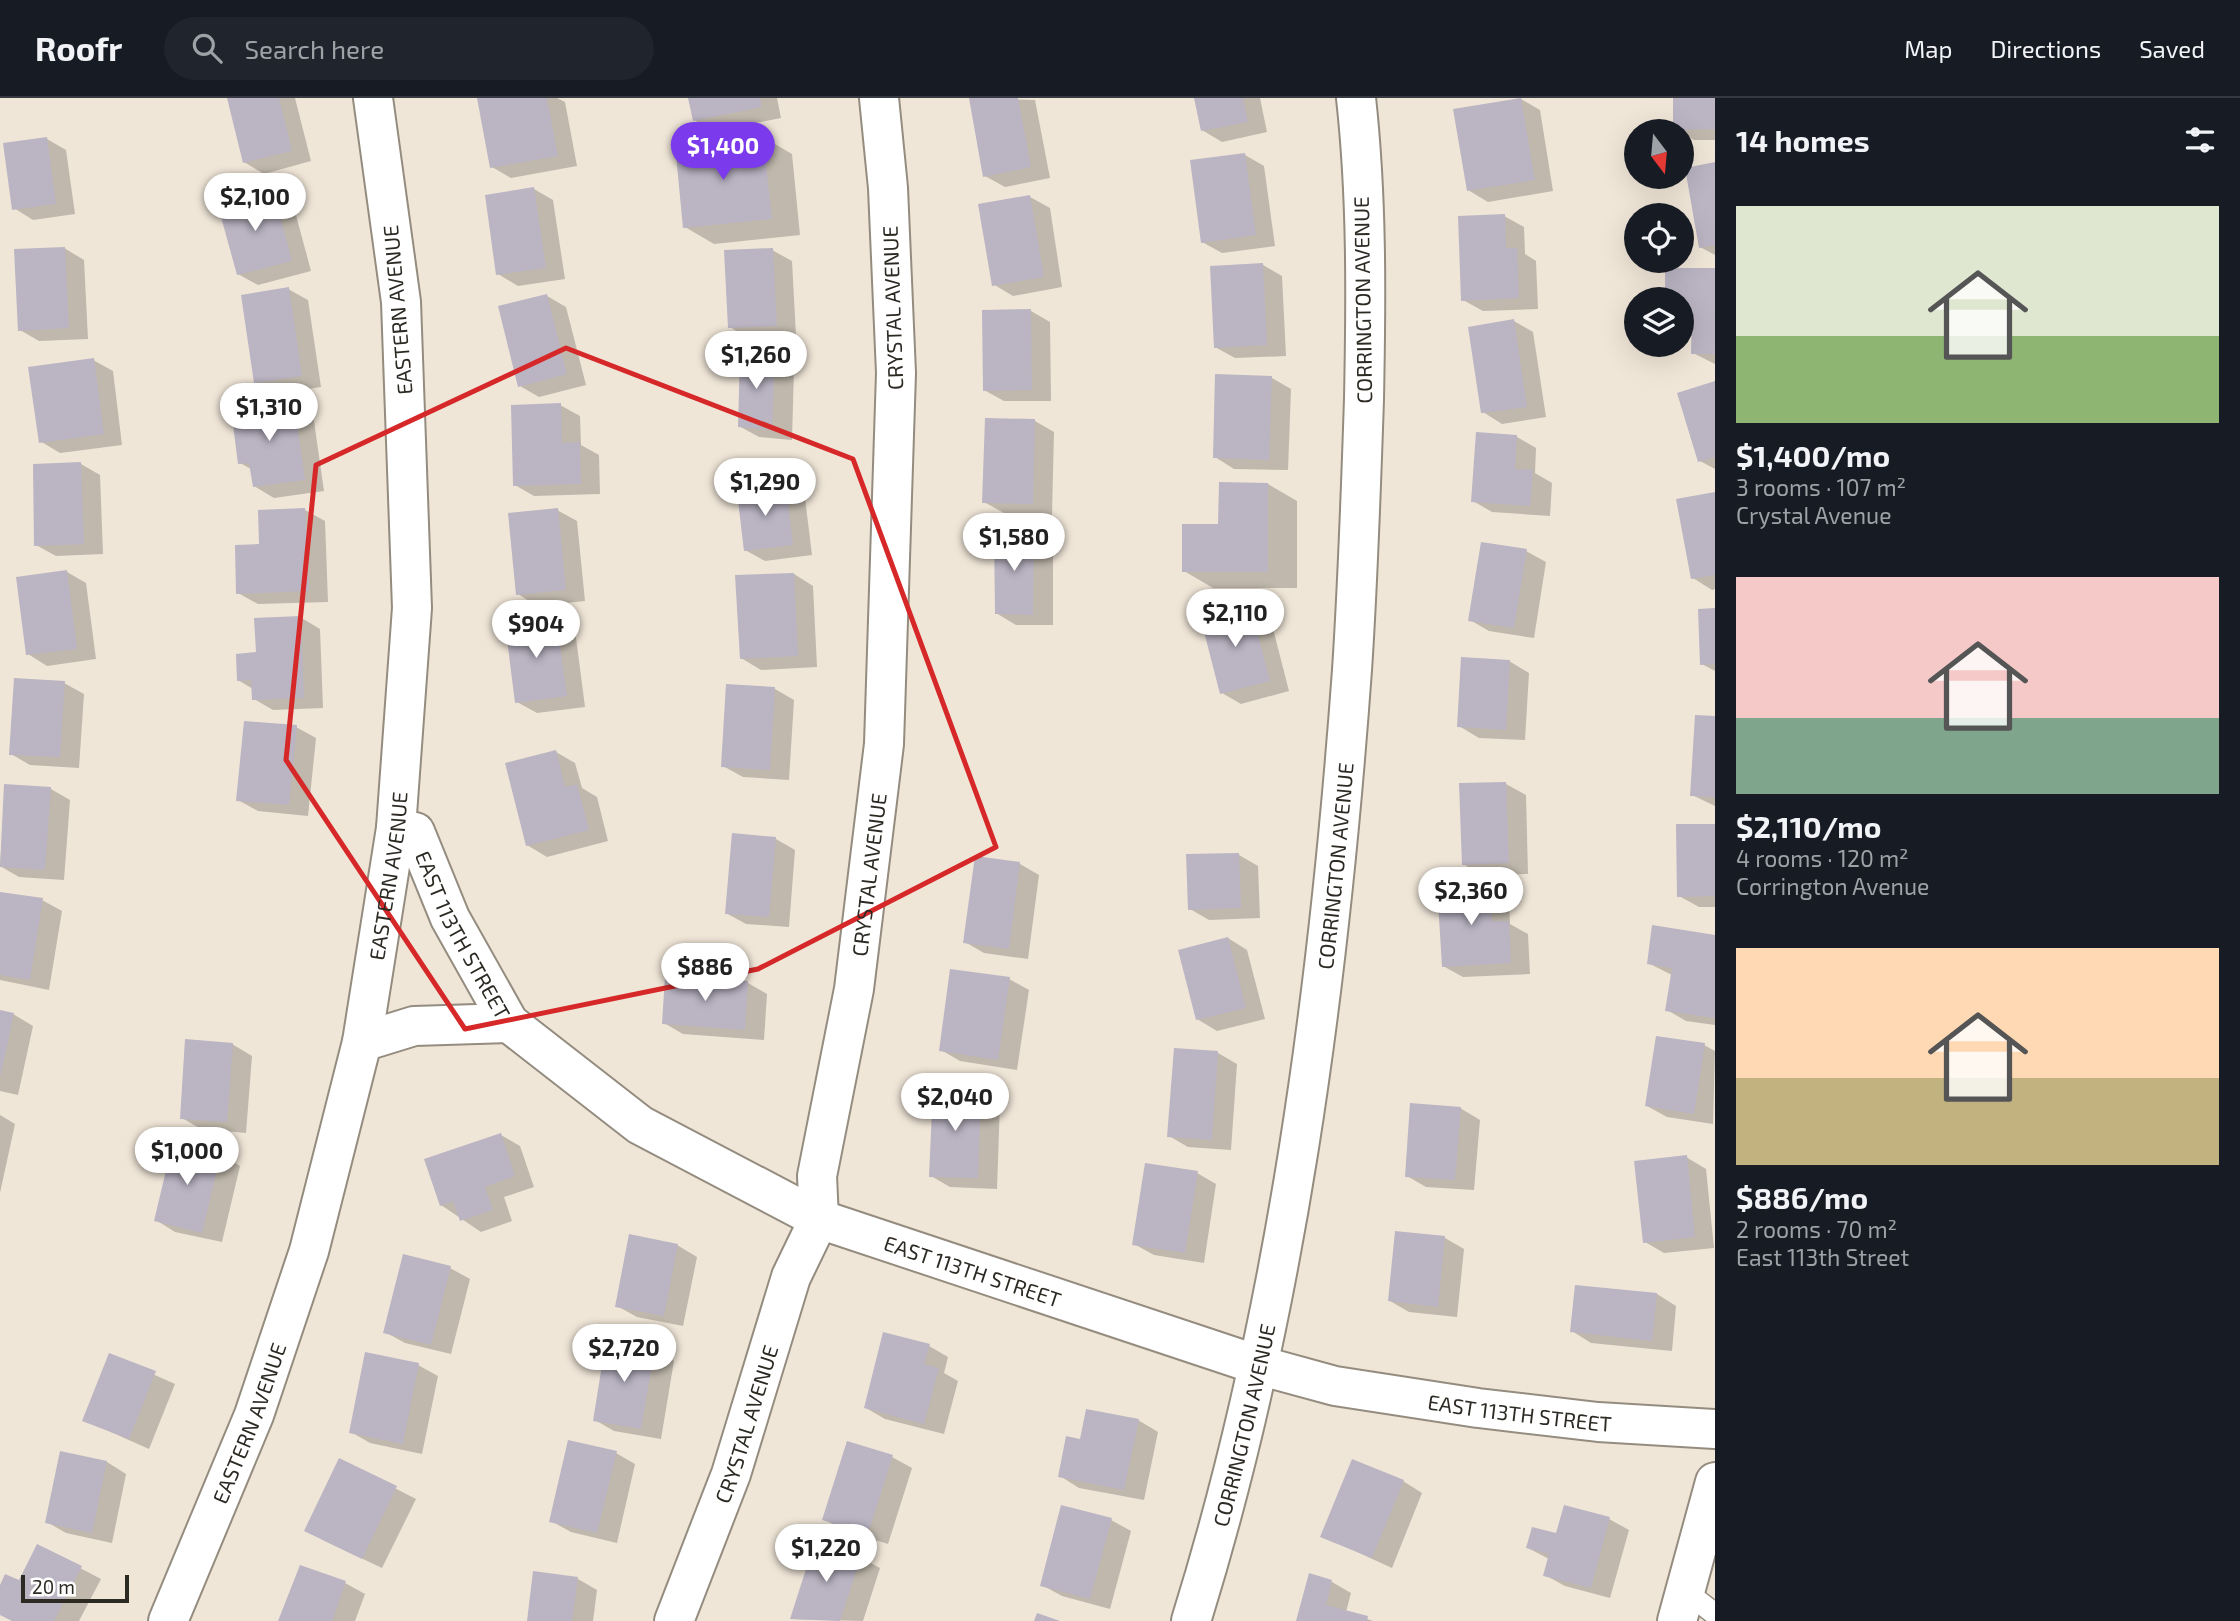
<!DOCTYPE html>
<html lang="en">
<head>
<meta charset="utf-8">
<style>
  body { margin:0; font-family:"Exo 2",sans-serif; background:#20242c; color:#f1f3f6; height:100vh; display:flex; flex-direction:column; font-size:26px; white-space:nowrap }
  * { box-sizing:border-box; margin:0 }
  p { font-size:23px; color:#9ea1a6 }
  .icon { flex:none; width:38px; height:38px; fill:none; stroke:currentColor; stroke-width:2; stroke-linecap:round; stroke-linejoin:round }
  .map { position:relative; flex:1; overflow:hidden }
  .details { display:flex; flex-direction:column; background:#171b24; width:525px }
  .details>* { flex:none }
  .needle { width:46px; rotate:164deg }
  .controls { position:absolute; left:1624px; top:21px; display:grid; gap:14px }
  .controls a { display:grid; place-items:center; width:70px; height:70px; border-radius:50%; background:#171b24; box-shadow:0 7px 28px #0002; font-size:35px }
  .scale { position:absolute; left:21px; bottom:18px; width:108px; box-sizing:border-box; padding-left:7px; border:4px solid #2d2a24; border-top:0; font-size:19px; line-height:24px; white-space:nowrap; color:#2d2a24; -webkit-text-stroke:5px #fff; paint-order:stroke }
  .price { position:absolute; translate:-50% -60px; padding:0 16px; border-radius:24px; background:#fff; color:#222; font-size:23px; line-height:46px; filter:drop-shadow(0 2px 4px #0008) }
  .price::after { content:''; position:absolute; left:50%; top:42px; width:21px; height:16px; margin-left:-10px; background:inherit; clip-path:polygon(0 0,100% 0,50% 100%) }
  .price.current { background:#7c3aed; color:#fff }
  ul { padding:0; list-style:none }
  li { display:grid; align-content:center; gap:14px; height:371px; padding:0 21px }
  li span { display:grid; place-items:center; height:217px; border-radius:0px; color:#555 }
  li>.icon { margin-inline-start:auto }
  span .icon { width:126px; height:126px; fill:#fffc; stroke-width:1 }
  li b { font-size:30px }
  h2 { display:flex; justify-content:space-between; align-items:center; height:84px; padding:0 21px; font-size:30px }
  header { display:flex; align-items:center; gap:42px; box-sizing:border-box; height:98px; padding:0 35px; background:#171b24; border-bottom:2px solid #363941 }
  header strong { font-size:33px }
  nav { display:flex; gap:38px; margin-inline-start:auto; font-size:24px }
  .search { width:490px; height:63px; background:#20242c; display:flex; align-items:center; gap:18px; box-sizing:border-box; padding:0 24px; border-radius:38px; color:#9ea1a6; font-size:26px }
  main { display:flex; flex:1; min-height:0 }
  .map>svg:first-child { display:block }
  .shadow { fill:#0003 }
  .building { fill:#bab4c3 }
  .lines { fill:none; stroke-linecap:round; stroke-linejoin:round }
  .service-casing { stroke:#948c7f; stroke-width:24 }
  .minor-casing { stroke:#948c7f; stroke-width:42 }
  .service { stroke:#fff; stroke-width:21 }
  .minor { stroke:#fff; stroke-width:38 }
  .marked { fill:none; stroke:#d62828; stroke-width:5; stroke-linejoin:round }
  .labels { text-anchor:middle; dominant-baseline:central; stroke-width:6; stroke-linejoin:round; paint-order:stroke }
  .street-label { font-size:21px; fill:#2d2a24; stroke:#fff }
</style>
</head>
<body>
<header>
<strong>Roofr</strong>
<div class="search"><svg class="icon" aria-label="search" viewBox="0 0 24 24"><circle cx="10" cy="10" r="6"/><path d="M15 15l6 6"/></svg>Search here</div>
<nav><a>Map</a><a>Directions</a><a>Saved</a></nav>
</header>
<main>
<div class="map">
<svg width="1715" height="1523" viewBox="0 0 1715 1523">
  <rect width="100%" height="100%" fill="#f0e6d8"/>
  <g class="shadow">
    <path d="M228 0H295L311 63 264 76 244 64Z"/>
    <path d="M479 0H557L565 4 577 68 511 80 492 69Z"/>
    <path d="M690 0H777L781 20 714 33 694 22Z"/>
    <path d="M970 0 1035 2 1050 80 1005 89 985 78Z"/>
    <path d="M1196 0H1260L1267 34 1222 44 1202 32Z"/>
    <path d="M1674 0H1715V42H1694L1675 31Z"/>
    <path d="M1521 1 1540 12 1553 93 1488 104 1468 92Z"/>
    <path d="M763 39 792 56 800 137 714 146 685 129Z"/>
    <path d="M47 41 66 52 75 116 33 122 14 110Z"/>
    <path d="M1245 57 1264 68 1275 148 1222 155 1202 144Z"/>
    <path d="M1715 66V157L1700 149Z"/>
    <path d="M534 91 553 102 565 181 518 188 498 176Z"/>
    <path d="M273 95 293 106 311 173 258 187 238 176Z"/>
    <path d="M1030 99 1050 110 1062 189 1013 198 993 186Z"/>
    <path d="M1504 118 1524 129 1525 156 1536 163 1538 211 1483 213 1463 202Z"/>
    <path d="M64 150 84 162 88 241 39 243 20 232Z"/>
    <path d="M772 152 792 163 796 238 749 241 730 229Z"/>
    <path d="M1263 167 1282 178 1286 258 1235 260 1215 249Z"/>
    <path d="M1667 171 1715 172V266L1693 255 1694 227 1682 224V201H1666Z"/>
    <path d="M288 191 308 202 321 289 275 296 256 284Z"/>
    <path d="M547 198 566 209 586 287 539 299 520 288Z"/>
    <path d="M1031 213 1050 224 1051 303H1004L984 292Z"/>
    <path d="M1514 223 1533 234 1546 319 1502 326 1483 314Z"/>
    <path d="M775 258 794 269 792 342 759 339 739 328Z"/>
    <path d="M93 262 113 273 122 347 60 355 40 343Z"/>
    <path d="M1272 280 1291 291 1288 372 1234 371 1215 359Z"/>
    <path d="M1715 285V371L1700 363Z"/>
    <path d="M293 305 313 316 324 393 274 400 254 388 251 371 240 365Z"/>
    <path d="M560 307 580 318 581 347 599 357 600 396 534 398 515 387Z"/>
    <path d="M1035 323 1054 334 1052 417 1004 415 984 404Z"/>
    <path d="M1478 336 1517 339 1536 350 1535 375 1552 385 1550 418 1492 414 1473 403Z"/>
    <path d="M81 366 100 377 103 456 56 458 36 447Z"/>
    <path d="M1268 386 1297 403V490H1213L1184 473 1220 428Z"/>
    <path d="M786 389 805 400 812 457 765 463 745 452Z"/>
    <path d="M1715 396V491L1712 492 1693 480Z"/>
    <path d="M305 412 325 423 328 504 258 506 238 495 261 448Z"/>
    <path d="M557 412 577 423 585 503 537 508 518 496Z"/>
    <path d="M1033 435 1053 446V527H1016L996 515Z"/>
    <path d="M1526 453 1546 464 1534 540 1489 533 1470 522Z"/>
    <path d="M67 474 86 485 96 561 47 568 28 556Z"/>
    <path d="M794 476 813 488 817 569 761 572 741 560Z"/>
    <path d="M1250 508 1270 519 1289 593 1241 606 1222 595Z"/>
    <path d="M1715 512V573L1702 566Z"/>
    <path d="M300 519 320 531 323 610 273 612 254 601 253 591 238 582 257 556Z"/>
    <path d="M556 520 575 532 585 609 537 615 517 604Z"/>
    <path d="M1509 563 1529 575 1525 642 1479 640 1459 628Z"/>
    <path d="M64 585 84 596 79 670 30 667 11 656Z"/>
    <path d="M775 591 794 602 789 682 743 679 723 668Z"/>
    <path d="M1715 620V708L1692 697Z"/>
    <path d="M296 629 316 640 308 718 258 713 238 702Z"/>
    <path d="M556 654 575 665 582 690 597 699 608 743 547 759 527 747Z"/>
    <path d="M1506 686 1526 697 1528 776 1483 777 1463 766Z"/>
    <path d="M6 687 51 691 70 702 64 782 19 779 0 768Z"/>
    <path d="M1715 727V809H1699L1679 798Z"/>
    <path d="M776 741 795 752 789 829 746 826 726 815Z"/>
    <path d="M1239 757 1258 768 1260 820 1209 822 1190 811Z"/>
    <path d="M976 760 1020 766 1039 777 1028 861 984 855 965 844Z"/>
    <path d="M1489 787 1509 798 1510 826 1528 836 1530 876 1463 879 1443 868Z"/>
    <path d="M0 795 42 802 62 813 49 892 0 882Z"/>
    <path d="M1715 838V927L1686 923 1667 912 1672 877 1648 865Z"/>
    <path d="M1228 840 1247 852 1265 921 1217 933 1197 921Z"/>
    <path d="M1009 881 1029 892 1017 972 960 963 941 952Z"/>
    <path d="M748 885 767 896 764 942 683 936 664 925Z"/>
    <path d="M0 914 13 916 33 928 18 997 0 993Z"/>
    <path d="M232 946 252 958 246 1035 201 1031 182 1020Z"/>
    <path d="M1704 947 1715 953 1713 1026 1667 1019 1647 1008Z"/>
    <path d="M1175 951 1218 955 1237 966 1231 1052 1188 1049 1169 1038Z"/>
    <path d="M981 993 1000 1005 997 1091 950 1089 931 1078Z"/>
    <path d="M1460 1010 1480 1022 1474 1092 1426 1089 1407 1078Z"/>
    <path d="M0 1017 15 1026 0 1095Z"/>
    <path d="M501 1037 520 1048 534 1089 504 1099 512 1123 481 1134 441 1107Z"/>
    <path d="M174 1045 221 1056 240 1068 222 1144 175 1134 156 1122Z"/>
    <path d="M1686 1059 1706 1071 1714 1150 1664 1155 1645 1144Z"/>
    <path d="M1197 1075 1216 1086 1204 1165 1154 1157 1134 1146Z"/>
    <path d="M1445 1140 1464 1151 1457 1219 1409 1214 1390 1203Z"/>
    <path d="M677 1147 697 1159 683 1228 637 1219 617 1208Z"/>
    <path d="M450 1170 470 1181 451 1256 405 1245 385 1234Z"/>
    <path d="M1657 1196 1676 1208 1672 1253 1591 1245 1572 1233Z"/>
    <path d="M929 1248 948 1259 944 1275 958 1283 944 1336 885 1321 866 1310Z"/>
    <path d="M654 1251 674 1263 661 1341 614 1333 595 1322Z"/>
    <path d="M110 1257 175 1286 149 1351 84 1322Z"/>
    <path d="M418 1267 438 1278 422 1356 370 1345 351 1334Z"/>
    <path d="M1138 1322 1158 1334 1144 1402 1079 1390 1060 1378 1081 1343Z"/>
    <path d="M848 1345 892 1359 912 1370 888 1446 843 1432 824 1421Z"/>
    <path d="M61 1355 107 1364 126 1376 112 1445 66 1435 47 1424Z"/>
    <path d="M616 1355 635 1366 617 1445 571 1434 551 1423Z"/>
    <path d="M340 1362 416 1401 382 1470 325 1443Z"/>
    <path d="M1403 1383 1422 1395 1392 1470 1322 1438Z"/>
    <path d="M1609 1421 1629 1432 1610 1500 1565 1488 1545 1477 1549 1461 1528 1450Z"/>
    <path d="M1111 1422 1131 1433 1110 1511 1062 1498 1042 1487Z"/>
    <path d="M38 1448 101 1481 79 1523H13L0 1516V1491L19 1485Z"/>
    <path d="M860 1459 880 1470 863 1523 792 1521Z"/>
    <path d="M301 1469 345 1485 365 1496 355 1523H280Z"/>
    <path d="M1311 1478 1332 1484 1351 1495 1346 1514 1373 1523H1298Z"/>
    <path d="M578 1481 597 1492 593 1523H528Z"/>
  </g>
  <g class="building">
    <path d="M227 0H279L292 53 243 65Z"/>
    <path d="M477 0H547L558 58 490 70Z"/>
    <path d="M688 0H760L762 9 693 23Z"/>
    <path d="M969 0H1018L1031 69 983 79Z"/>
    <path d="M1194 0H1243L1248 24 1201 33Z"/>
    <path d="M1521 0 1535 82 1467 93 1453 11Z"/>
    <path d="M1673 0H1715V31L1673 32Z"/>
    <path d="M763 38 772 121 683 130 675 47Z"/>
    <path d="M47 39 56 106 12 112 3 45Z"/>
    <path d="M1245 55 1256 137 1201 145 1190 62Z"/>
    <path d="M1715 64V147L1699 150 1685 70Z"/>
    <path d="M534 89 546 170 496 177 485 97Z"/>
    <path d="M273 93 292 163 237 177 218 108Z"/>
    <path d="M1030 97 1044 179 992 188 978 106Z"/>
    <path d="M1505 116 1506 150H1517L1519 200 1461 203 1458 118Z"/>
    <path d="M65 149 69 230 18 233 14 151Z"/>
    <path d="M773 150 777 228 728 230 724 152Z"/>
    <path d="M1263 165 1267 247 1214 250 1210 168Z"/>
    <path d="M1665 170H1715V256H1691L1692 217H1682V201H1665Z"/>
    <path d="M289 189 302 278 254 285 241 197Z"/>
    <path d="M547 196 567 276 518 289 498 208Z"/>
    <path d="M1031 211 1032 292 983 293 982 212Z"/>
    <path d="M1514 221 1527 309 1481 315 1468 229Z"/>
    <path d="M740 255 775 256 772 332 738 329Z"/>
    <path d="M94 260 104 336 39 345 28 269Z"/>
    <path d="M1215 276 1272 278 1269 362 1213 360Z"/>
    <path d="M1715 283V359L1698 364 1677 295Z"/>
    <path d="M294 303 305 382 253 389 249 365 238 366 231 311Z"/>
    <path d="M561 305 562 345 580 344 581 386 513 388 511 307Z"/>
    <path d="M985 320 1035 321 1033 406 982 405Z"/>
    <path d="M1476 334 1517 337 1515 371 1533 372 1530 408 1471 404Z"/>
    <path d="M81 364 84 446 34 448 33 366Z"/>
    <path d="M1219 384 1268 385V474H1182V426H1218Z"/>
    <path d="M786 387 793 447 744 453 737 394Z"/>
    <path d="M1715 394V477L1691 481 1676 401Z"/>
    <path d="M305 410 309 493 236 496 235 447 259 446 258 412Z"/>
    <path d="M558 410 566 492 516 497 508 415Z"/>
    <path d="M1034 433 1033 517 995 516 994 434Z"/>
    <path d="M1481 444 1527 451 1514 530 1468 523Z"/>
    <path d="M67 472 77 551 26 557 16 479Z"/>
    <path d="M794 475 798 558 740 561 735 477Z"/>
    <path d="M1250 506 1270 583 1220 596 1200 518Z"/>
    <path d="M1715 510V566L1700 567 1698 511Z"/>
    <path d="M301 518 304 600 252 602 251 582 237 583 236 556 256 554 254 520Z"/>
    <path d="M556 519 567 598 515 605 505 525Z"/>
    <path d="M1461 559 1510 562 1506 632 1457 629Z"/>
    <path d="M14 580 65 583 60 659 9 657Z"/>
    <path d="M726 586 775 589 770 672 721 669Z"/>
    <path d="M1695 617 1715 618V699L1690 698Z"/>
    <path d="M244 623 297 627 289 707 236 703Z"/>
    <path d="M556 652 565 689 577 686 589 732 526 748 505 665Z"/>
    <path d="M1506 684 1509 765 1462 767 1459 685Z"/>
    <path d="M4 686 51 689 45 772 0 769Z"/>
    <path d="M1676 726H1715V798L1677 799Z"/>
    <path d="M732 735 776 739 769 819 725 816Z"/>
    <path d="M1239 755 1241 810 1188 812 1186 756Z"/>
    <path d="M975 758 1020 764 1009 851 963 845Z"/>
    <path d="M1490 785 1492 823H1509L1511 865 1442 869 1437 787Z"/>
    <path d="M0 794 43 800 30 882 0 877Z"/>
    <path d="M1652 827 1715 837V920L1665 913 1672 870 1647 866Z"/>
    <path d="M1228 839 1246 910 1196 922 1178 852Z"/>
    <path d="M950 871 1010 879 998 962 939 953Z"/>
    <path d="M665 878 748 883 745 932 662 926Z"/>
    <path d="M0 912 14 915 1 976H0Z"/>
    <path d="M1656 938 1705 945 1694 1016 1645 1008Z"/>
    <path d="M185 941 233 945 227 1024 180 1021Z"/>
    <path d="M1174 950 1218 953 1212 1042 1167 1039Z"/>
    <path d="M933 990 981 992 978 1080 929 1079Z"/>
    <path d="M1410 1005 1461 1009 1455 1082 1405 1079Z"/>
    <path d="M501 1035 515 1078 485 1089 493 1112 460 1123 453 1103 440 1108 424 1061Z"/>
    <path d="M173 1043 221 1055 202 1135 154 1123Z"/>
    <path d="M1687 1057 1695 1139 1643 1145 1634 1063Z"/>
    <path d="M1145 1065 1198 1073 1185 1155 1132 1147Z"/>
    <path d="M1395 1133 1445 1138 1438 1209 1388 1203Z"/>
    <path d="M629 1136 678 1146 664 1218 615 1209Z"/>
    <path d="M403 1156 451 1168 431 1247 383 1235Z"/>
    <path d="M1575 1187 1657 1195 1652 1243 1570 1234Z"/>
    <path d="M883 1234 930 1246 924 1266 939 1270 924 1326 864 1310Z"/>
    <path d="M606 1242 655 1250 641 1331 593 1323Z"/>
    <path d="M365 1254 419 1265 403 1346 349 1335Z"/>
    <path d="M109 1255 156 1273 129 1341 82 1323Z"/>
    <path d="M1086 1311 1139 1321 1124 1392 1058 1379 1066 1338 1080 1341Z"/>
    <path d="M568 1342 617 1353 597 1435 549 1424Z"/>
    <path d="M847 1343 893 1357 868 1436 822 1422Z"/>
    <path d="M60 1353 107 1363 92 1435 45 1425Z"/>
    <path d="M339 1360 397 1388 362 1461 304 1433Z"/>
    <path d="M1352 1361 1404 1382 1372 1460 1320 1439Z"/>
    <path d="M1061 1407 1112 1420 1090 1501 1040 1488Z"/>
    <path d="M1564 1407 1610 1419 1591 1490 1543 1478 1549 1456 1526 1450 1532 1429 1556 1435Z"/>
    <path d="M815 1443 861 1458 840 1523 790 1521Z"/>
    <path d="M37 1446 82 1468 54 1523H12L0 1517V1487L5 1476 19 1482Z"/>
    <path d="M300 1467 346 1483 332 1523H278Z"/>
    <path d="M533 1473 578 1479 572 1523H527Z"/>
    <path d="M1309 1475 1332 1482 1326 1507 1368 1518 1367 1523H1296Z"/>
    <path d="M1037 1515 1060 1523H1034Z"/>
  </g>
  <g class="lines">
    <defs>
      <path id="service" d="M1685 1493 1715 1516"/>
      <g id="minor">
        <path id="s1" d="M396 730 415 734 450 820 509 925 640 1027 819 1121 1258 1267 1335 1288 1478 1310 1598 1324 1715 1331"/>
        <path d="M362 944 414 928 509 925"/>
        <path id="s2" d="M168 1523 254 1317 309 1153 362 944 396 730 412 510 401 204 373 0"/>
        <path id="s3" d="M674 1523 731 1376 791 1179 819 1121 817 1078 854 891 884 646 896 275 888 90 879 0"/>
        <path id="s4" d="M1191 1523C1286 1218 1329 890 1352 572 1358 482 1361 392 1364 301 1366 201 1367 99 1356 0"/>
        <path d="M1677 1523 1715 1384"/>
      </g>
    </defs>
    <use href="#service" class="service-casing"/>
    <use href="#minor" class="minor-casing"/>
    <use href="#service" class="service"/>
    <use href="#minor" class="minor"/>
  </g>
  <path class="marked" d="M566 250 853 361 996 749 758 871 465 931 286 662 316 367Z"/>
  <g class="labels">
    <g class="street-label">
      <text transform="translate(1362 202) rotate(-91)">CORRINGTON AVENUE</text>
      <text transform="translate(892 210) rotate(-92)">CRYSTAL AVENUE</text>
      <text transform="translate(397 212) rotate(-95)">EASTERN AVENUE</text>
      <text stroke="none"><textPath href="#s4" startOffset="770">CORRINGTON AVENUE</textPath></text>
      <text stroke="none"><textPath href="#s3" startOffset="777">CRYSTAL AVENUE</textPath></text>
      <text stroke="none"><textPath href="#s2" startOffset="780">EASTERN AVENUE</textPath></text>
      <text stroke="none"><textPath href="#s1" startOffset="133">EAST 113TH STREET</textPath></text>
      <text stroke="none"><textPath href="#s1" startOffset="763">EAST 113TH STREET</textPath></text>
      <text stroke="none"><textPath href="#s1" startOffset="1330">EAST 113TH STREET</textPath></text>
      <text stroke="none"><textPath href="#s2" startOffset="214">EASTERN AVENUE</textPath></text>
      <text stroke="none"><textPath href="#s3" startOffset="210">CRYSTAL AVENUE</textPath></text>
      <text stroke="none"><textPath href="#s4" startOffset="203">CORRINGTON AVENUE</textPath></text>
    </g>
  </g>
</svg>
<div class="controls">
<a><svg class="needle" viewBox="-14 -14 28 28"><path d="M0-13l5 13h-10z" fill="#e53935"/><path d="M0 13l5-13h-10z" fill="#9ea1a6"/></svg></a>
<a><svg class="icon" aria-label="locate" viewBox="0 0 24 24"><circle cx="12" cy="12" r="6"/><path d="M12 2v4M12 18v4M2 12h4M18 12h4"/></svg></a>
<a><svg class="icon" aria-label="layers" viewBox="0 0 24 24"><path d="M12 4l9 5-9 5-9-5zM3 14l9 5 9-5"/></svg></a>
</div>
<div class="scale">20 m</div>
<b class="price current" style="left:723px;top:84px">$1,400</b>
<b class="price" style="left:255px;top:135px">$2,100</b>
<b class="price" style="left:756px;top:293px">$1,260</b>
<b class="price" style="left:269px;top:345px">$1,310</b>
<b class="price" style="left:765px;top:420px">$1,290</b>
<b class="price" style="left:1014px;top:475px">$1,580</b>
<b class="price" style="left:1235px;top:551px">$2,110</b>
<b class="price" style="left:536px;top:562px">$904</b>
<b class="price" style="left:1471px;top:829px">$2,360</b>
<b class="price" style="left:705px;top:905px">$886</b>
<b class="price" style="left:955px;top:1035px">$2,040</b>
<b class="price" style="left:187px;top:1089px">$1,000</b>
<b class="price" style="left:624px;top:1286px">$2,720</b>
<b class="price" style="left:826px;top:1486px">$1,220</b>
</div>
<section class="details">
<h2>14 homes<svg class="icon" aria-label="filters" viewBox="0 0 24 24"><path d="M4 7h16M4 17h16"/><circle cx="9" cy="7" r="2"/><circle cx="15" cy="17" r="2"/></svg></h2>
<ul>
<li><span style="background:linear-gradient(#dfe7d0 60%,#8fb573 0)"><svg class="icon" aria-label="home" viewBox="0 0 24 24"><path d="M3 11l9-7 9 7M6 9v11h12V9"/></svg></span><div><b>$1,400/mo</b><p>3 rooms · 107 m²</p><p>Crystal Avenue</p></div></li>
<li><span style="background:linear-gradient(#f6c9c9 65%,#7fa58c 0)"><svg class="icon" aria-label="home" viewBox="0 0 24 24"><path d="M3 11l9-7 9 7M6 9v11h12V9"/></svg></span><div><b>$2,110/mo</b><p>4 rooms · 120 m²</p><p>Corrington Avenue</p></div></li>
<li><span style="background:linear-gradient(#ffd9b3 60%,#c2b280 0)"><svg class="icon" aria-label="home" viewBox="0 0 24 24"><path d="M3 11l9-7 9 7M6 9v11h12V9"/></svg></span><div><b>$886/mo</b><p>2 rooms · 70 m²</p><p>East 113th Street</p></div></li>
</ul>
</section>
</main>
</body>
</html>
